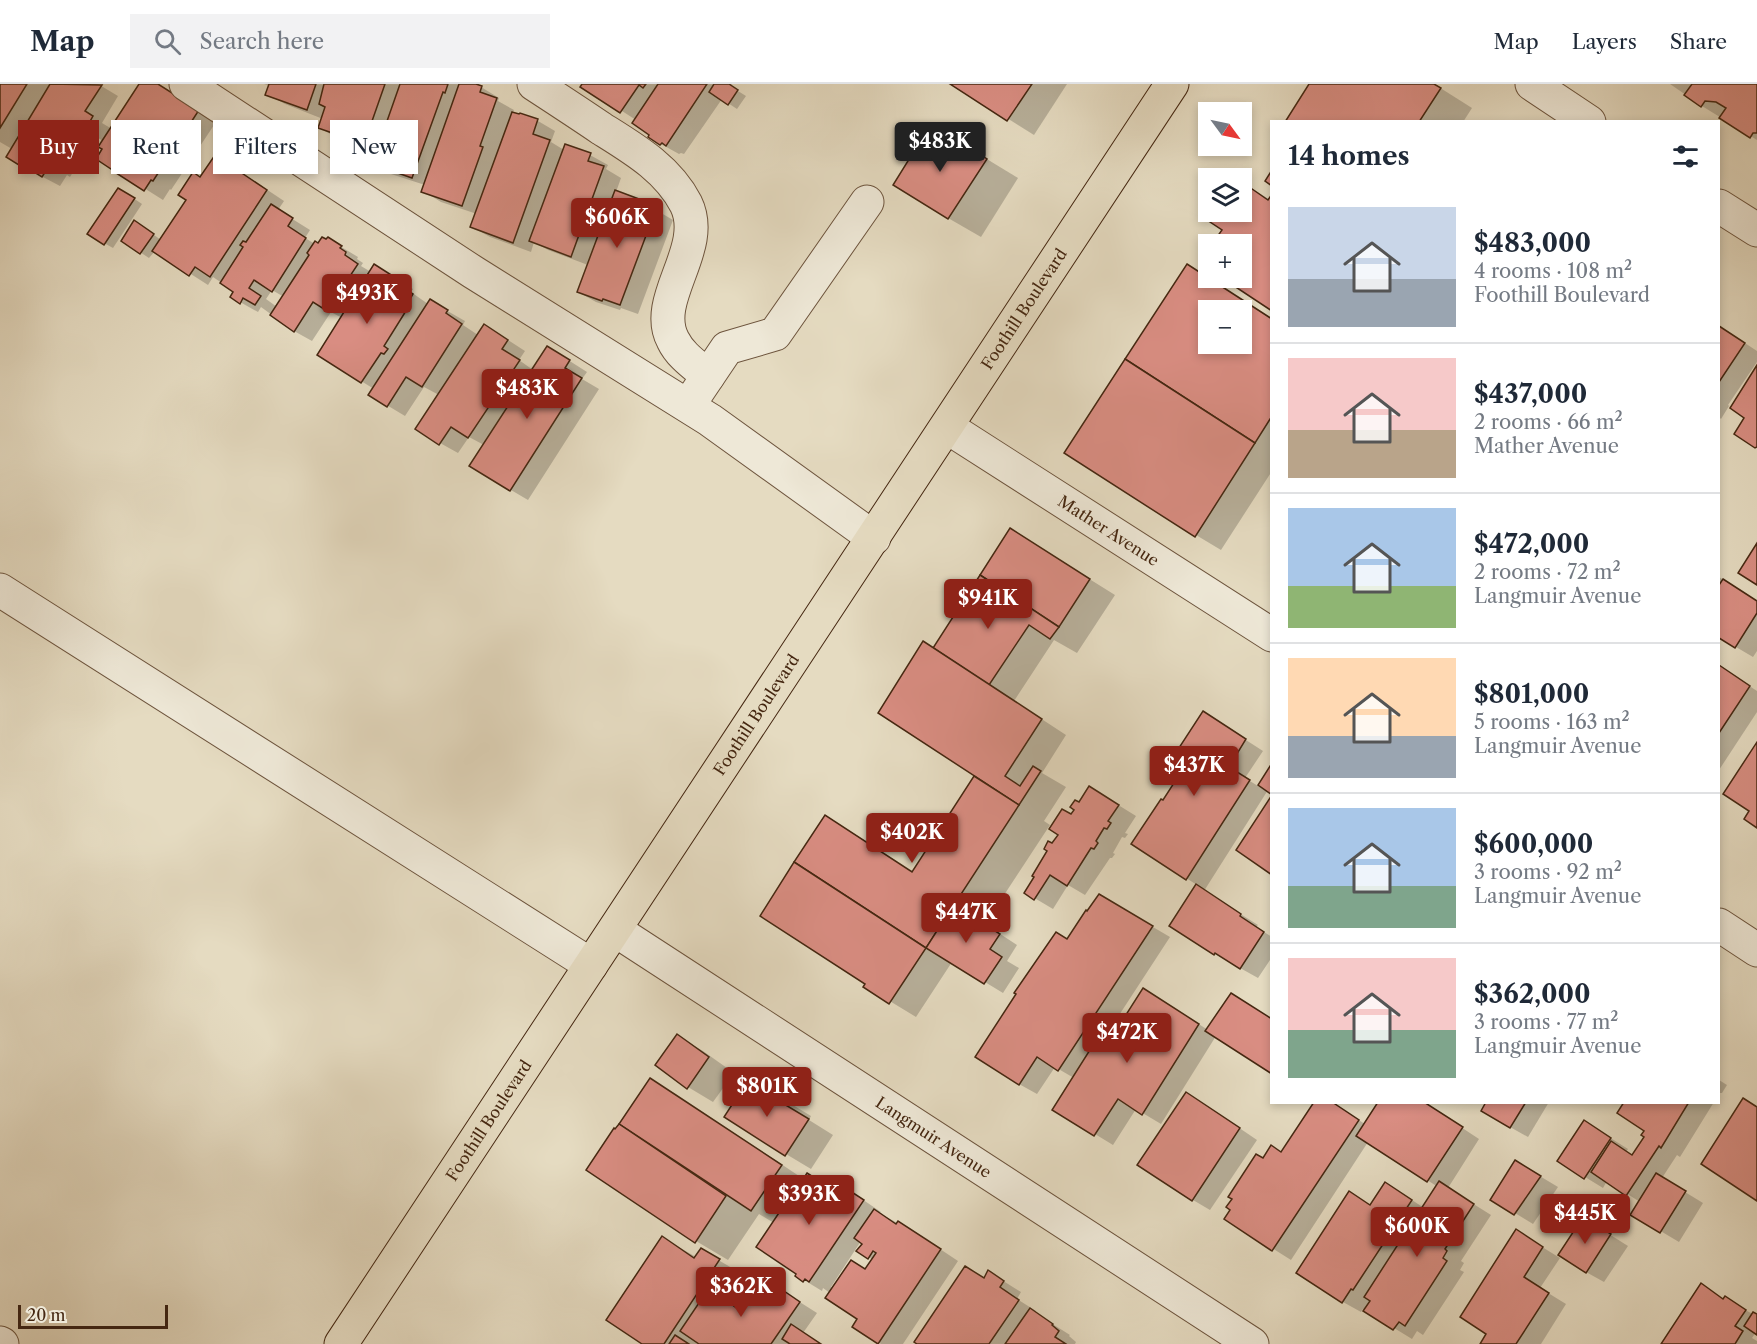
<!DOCTYPE html>
<html lang="en">
<head>
<meta charset="utf-8">
<style>
  body { margin:0; font-family:"Libre Caslon Text",serif; background:#f2f2f3; color:#1f2937; height:100vh; display:flex; flex-direction:column; font-size:22px; white-space:nowrap }
  * { box-sizing:border-box; margin:0 }
  p { font-size:20px; color:#747a83 }
  .icon { flex:none; width:33px; height:33px; fill:none; stroke:currentColor; stroke-width:2; stroke-linecap:round; stroke-linejoin:round }
  .map { position:relative; flex:1; overflow:hidden }
  .side { position:absolute; left:1270px; top:36px; width:450px; height:984px; display:flex; flex-direction:column; background:#fff; border-radius:0px; box-shadow:0 3px 9px #0003 }
  .side>* { flex:none }
  .hud { position:absolute; left:18px; top:36px; width:570px; height:54px; display:flex; gap:12px }
  .needle { width:39px; rotate:123deg }
  .buttons { position:absolute; left:1198px; top:18px; display:grid; gap:12px }
  .buttons a { display:grid; place-items:center; width:54px; height:54px; border-radius:0px; background:#fff; box-shadow:0 3px 9px #0003; font-size:30px }
  .scale { position:absolute; left:18px; bottom:15px; width:150px; box-sizing:border-box; padding-left:6px; border:3px solid #452711; border-top:0; font-size:16px; line-height:21px; white-space:nowrap; color:#452711; -webkit-text-stroke:4px #eee8d7; paint-order:stroke }
  .price { position:absolute; translate:-50% -51px; padding:0 14px; border-radius:6px; background:#8f2418; color:#fff; font-size:20px; line-height:39px; filter:drop-shadow(0 2px 3px #0008) }
  .price::after { content:''; position:absolute; left:50%; top:36px; width:18px; height:14px; margin-left:-9px; background:inherit; clip-path:polygon(0 0,100% 0,50% 100%) }
  .price.active { background:#222; color:#fff }
  ul { padding:0; list-style:none }
  li { display:flex; align-items:center; gap:18px; height:150px; padding:0 18px }
  li+li { border-top:2px solid #e0e1e3 }
  li span { display:grid; place-items:center; flex:none; width:168px; height:120px; border-radius:0px; color:#555 }
  li>.icon { margin-inline-start:auto }
  span .icon { width:72px; height:72px; fill:#fffc; stroke-width:1 }
  li b { font-size:26px }
  h2 { display:flex; justify-content:space-between; align-items:center; height:72px; padding:0 18px; font-size:26px }
  .pill { padding:0 21px; border-radius:0px; background:#fff; box-shadow:0 3px 9px #0003; font-size:21px; line-height:54px }
  .pill.active { background:#8f2418; color:#fff }
  header { display:flex; align-items:center; gap:36px; box-sizing:border-box; height:84px; padding:0 30px; background:#fff; border-bottom:2px solid #e0e1e3 }
  header strong { font-size:28px }
  nav { display:flex; gap:33px; margin-inline-start:auto; font-size:21px }
  .search { width:420px; height:54px; background:#f2f2f3; display:flex; align-items:center; gap:15px; box-sizing:border-box; padding:0 21px; border-radius:0px; color:#747a83; font-size:22px }
  .map>svg:first-child { display:block }
  .shadow { fill:#0003; fill-rule:evenodd }
  .building { fill:#d98d82; stroke:#452711; stroke-width:1.5; fill-rule:evenodd }
  .lines { fill:none; stroke-linecap:round; stroke-linejoin:round }
  .minor-casing { stroke:#6d543d; stroke-width:35 }
  .major-casing { stroke:#452711; stroke-width:35 }
  .minor { stroke:#eee8d7; stroke-width:33 }
  .major { stroke:#e5dbc1; stroke-width:33 }
  .labels { text-anchor:middle; dominant-baseline:central; stroke-width:4.5; stroke-linejoin:round; paint-order:stroke }
  .street-label { font-size:16px; fill:#452711; stroke:#eee8d7 }
</style>
</head>
<body>
<header>
<strong>Map</strong>
<div class="search"><svg class="icon" aria-label="search" viewBox="0 0 24 24"><circle cx="10" cy="10" r="6"/><path d="M15 15l6 6"/></svg>Search here</div>
<nav><a>Map</a><a>Layers</a><a>Share</a></nav>
</header>
<div class="map">
<svg width="1757" height="1260" viewBox="0 0 1757 1260">
  <rect width="100%" height="100%" fill="#e5dbc1"/>
  <filter id="stains"><feTurbulence type="fractalNoise" baseFrequency=".00333" numOctaves="4"/><feColorMatrix values="0 0 0 0 .2 0 0 0 0 .09 0 0 0 0 .02 0 0 0 .5 -.17"/></filter>
  <radialGradient id="worn" r=".72"><stop offset=".6" stop-color="#630" stop-opacity="0"/><stop offset="1" stop-color="#630" stop-opacity=".3"/></radialGradient>
  <g class="shadow">
    <path d="M0 0H98L118 12 102 39 112 45 141 0H156L216 38 171 106 170 105 163 116 98 75 104 65 103 57 95 52 70 93 67 91 60 102 22 82 12 65 0 58Z"/>
    <path d="M264 0H471L481 3 499 14 498 17 514 26 512 30H521L538 37 555 47 551 58 564 66 590 71 608 81 606 85 621 94 616 108 639 116 673 136 638 230 621 224 620 226 596 218 578 208 588 181 548 166 534 158 531 168 490 153 472 143 477 130 441 118 423 107 425 101 391 90 374 79 378 68 337 54 320 44 323 35 285 20 267 10 270 2Z"/>
    <path d="M580 0H732L730 2 746 12 737 25 722 15 684 70 681 69 679 70 661 60 636 36Z"/>
    <path d="M953 0H1067L1034 51Z"/>
    <path d="M1311 0H1434L1472 24 1463 38H1287Z"/>
    <path d="M1670 0H1757V56L1702 22Z"/>
    <path d="M967 63 1018 94 981 153 948 134Z"/>
    <path d="M233 83 284 117 278 126 310 146 305 154 315 160 318 161 326 157 328 155 358 173 357 175 363 179 361 182 371 188 392 192 413 205 411 208 428 220 430 217 465 237 463 241 478 251 502 252 525 267 519 276 533 286 565 274 587 288 582 295 599 305 528 416 511 406 484 361 469 353 458 369 440 359 439 311 424 303 405 332 370 311 374 305 319 271 342 234 331 228 312 257 294 247 261 223 258 228 240 218 235 208 213 193 208 201 155 167 149 174 123 157 143 143 161 156 201 94ZM272 206 284 213 277 223 266 215Z"/>
    <path d="M1242 98 1270 116 1272 113V225L1225 194H1242V160H1214L1224 146 1210 128H1242Z"/>
    <path d="M127 110 142 120 113 164 104 159Z"/>
    <path d="M1187 182 1272 235V387L1221 466 1196 451ZM1209 226H1242V260H1209Z"/>
    <path d="M1719 242 1757 267V278L1728 321 1732 324 1757 284V362L1746 333 1729 322 1721 335 1719 333Z"/>
    <path d="M1011 446 1115 511 1077 569 1054 556 1014 617 1066 651 1042 689 1066 703 1044 737 1050 741 985 840 1017 861 1007 877 1019 884 1003 909 952 878 916 933 865 902 867 899 825 733 858 752 914 788 983 699 984 697 934 565Z"/>
    <path d="M1719 493 1757 517V567L1753 573 1719 553Z"/>
    <path d="M1719 582 1757 607V628L1719 686Z"/>
    <path d="M1221 640 1263 667 1245 694 1258 702 1272 682V709L1268 706 1204 807 1258 841 1256 843 1272 853V873L1258 894 1215 870 1171 841 1197 801 1133 760Z"/>
    <path d="M1107 714 1136 732 1125 749 1128 750 1125 754 1122 753 1113 769 1115 770 1112 774H1110L1085 811 1068 801 1053 825 1026 809 1053 761 1079 720Z"/>
    <path d="M1100 812 1170 853 1097 965 1104 969 1161 916 1208 946 1272 935V988L1216 952 1161 1040 1136 1025 1113 1061 1054 1025 1074 994 1055 983 1037 1010 1019 1000 1068 857Z"/>
    <path d="M677 952 703 967 734 989 713 1018 688 1003Z"/>
    <path d="M650 996 676 1010 805 1096 831 1105 853 1109 881 1128 879 1129 916 1149 958 1177 903 1260H881L854 1242 859 1235 830 1209 823 1204 822 1207 804 1196 774 1139 759 1130 728 1176 696 1157 616 1046 623 1039ZM861 1157 865 1159 859 1167 873 1176 866 1187 833 1205 831 1203Z"/>
    <path d="M1719 996 1727 1001 1722 1009H1720L1719 1010Z"/>
    <path d="M773 1009 811 1032 809 1036 833 1051 811 1085 786 1070 772 1011Z"/>
    <path d="M1423 1018 1479 1055 1448 1104 1491 1131 1461 1177 1464 1179 1460 1186 1464 1188 1423 1251 1417 1247 1412 1255 1363 1225 1361 1228 1343 1218 1298 1188 1403 1110 1424 1124 1438 1103 1368 1058 1291 1176 1226 1135 1263 1075 1282 1069 1338 1023 1365 1040Z"/>
    <path d="M1488 1018H1549L1528 1053 1510 1043Z"/>
    <path d="M1626 1018H1714L1680 1073 1677 1071 1662 1094 1703 1119 1679 1158 1632 1130 1640 1118 1607 1097 1603 1104 1559 1077 1585 1038 1628 1065 1626 1068 1633 1072 1646 1052V1046Z"/>
    <path d="M1204 1020 1257 1056 1210 1126 1193 1116Z"/>
    <path d="M1533 1088 1558 1103 1533 1140 1492 1115Z"/>
    <path d="M1601 1145 1628 1162 1604 1198 1586 1188Z"/>
    <path d="M663 1154 696 1173 701 1166 751 1195 734 1221 743 1228 765 1196 817 1229 803 1249 818 1260H645Z"/>
    <path d="M1534 1158 1560 1174 1540 1204 1566 1220 1541 1260H1482Z"/>
    <path d="M989 1188 1021 1208 1017 1215 1036 1227 1035 1229 1070 1251 1069 1252 1076 1258 1075 1260H920L985 1195Z"/>
    <path d="M1701 1201 1725 1216 1757 1232V1249L1756 1248 1752 1254 1757 1257V1260H1662Z"/>
  </g>
  <g class="building">
    <path d="M0 0H27L0 44Z"/>
    <path d="M50 0 102 1 85 27 93 32 84 48 76 43 51 84 49 82 42 93 23 81 22 83 6 73Z"/>
    <path d="M139 0H158L199 26 153 97 151 96 144 107 113 87 120 76 118 75 111 85 96 75 102 65 98 63Z"/>
    <path d="M269 0H316L307 26 265 11Z"/>
    <path d="M324 0H385L364 60 318 44 325 23 319 20Z"/>
    <path d="M400 0H448L445 9 443 8 412 94 372 80Z"/>
    <path d="M459 0H476L482 2 480 8 497 14 480 62 483 63 462 122 421 108Z"/>
    <path d="M582 0H646L643 4 639 1 620 29 580 3Z"/>
    <path d="M658 0H707L666 62 662 59 660 61 648 53 649 51 632 39Z"/>
    <path d="M714 0H729L738 6 728 21 709 8Z"/>
    <path d="M950 0H1032L1007 37Z"/>
    <path d="M1309 0H1434L1441 4 1419 38H1285Z"/>
    <path d="M1692 0H1757V49H1753L1750 54 1719 34 1726 24 1716 18 1705 17 1701 23 1684 11Z"/>
    <path d="M512 28 519 30 520 29 538 35 533 50 550 56 513 159 470 143Z"/>
    <path d="M929 43 964 65 966 61 987 75 948 135 893 101Z"/>
    <path d="M565 60 591 69 588 77 604 82 571 173 529 157Z"/>
    <path d="M215 71 267 106 210 193 195 183 189 192 152 167 186 116 178 111 193 88 200 93Z"/>
    <path d="M1272 86V102L1265 97Z"/>
    <path d="M1242 98 1268 116 1272 110V227L1222 194H1242V160H1212L1222 146 1204 134 1209 126 1242 128Z"/>
    <path d="M118 104 135 114 104 161 87 150Z"/>
    <path d="M615 106 639 115 638 118 656 125 620 221 603 215 602 217 577 208Z"/>
    <path d="M271 120 293 134 288 142 306 154 272 208 254 196 249 204 261 212 255 221 243 214 240 220 230 213 233 208 220 199 243 163 240 161 243 157 246 158Z"/>
    <path d="M134 136 154 150 140 170 121 157Z"/>
    <path d="M322 153 326 155 328 153 342 162 340 164 346 168 345 171 358 180 327 227 313 218 294 248 270 231 309 171 307 169 315 157 318 159Z"/>
    <path d="M1209 165V184L1200 178Z"/>
    <path d="M374 180 396 194 394 197 413 210 407 220 409 222 384 262 388 265 384 270 381 269 361 299 317 271Z"/>
    <path d="M1187 180 1272 235V332L1255 359 1125 275ZM1209 226H1242V260H1209Z"/>
    <path d="M430 215 448 226 446 229 462 240 422 303 406 293 387 323 368 311Z"/>
    <path d="M484 240 508 256 502 265 520 276 468 354 451 343 439 361 415 345Z"/>
    <path d="M1719 242 1745 259 1719 298Z"/>
    <path d="M547 262 570 276 565 284 582 294 510 407 469 382Z"/>
    <path d="M1125 275 1255 359 1195 453 1064 369Z"/>
    <path d="M1757 281V363L1755 364 1734 350 1744 334 1730 324Z"/>
    <path d="M1010 444 1090 495 1059 543 980 491Z"/>
    <path d="M1757 459V501L1738 489Z"/>
    <path d="M980 491 1059 543 1050 555 1029 541 989 601 933 564Z"/>
    <path d="M1723 495 1757 517V529L1735 564 1719 554V501Z"/>
    <path d="M923 557 1042 635 1005 692 1020 702 1033 682 1041 687 1019 721 878 629Z"/>
    <path d="M1719 581 1750 602 1719 649Z"/>
    <path d="M1203 627 1246 655 1229 683 1250 696 1186 796 1131 760 1161 715 1163 716 1174 699 1162 690Z"/>
    <path d="M1757 658V744L1744 735 1749 727 1723 710Z"/>
    <path d="M1272 679V791L1236 766 1272 711 1258 701Z"/>
    <path d="M974 692 1019 721 926 864 794 778 825 731 912 788Z"/>
    <path d="M1089 702 1119 721 1108 737 1111 739 1107 745 1104 744 1096 757 1098 759 1094 765 1091 764 1067 802 1050 791 1034 816 1024 809 1034 793 1032 792 1047 767 1044 765 1048 757 1052 759 1058 751 1049 745 1062 725 1071 730 1074 726 1070 723 1075 716 1079 718Z"/>
    <path d="M794 778 926 864 889 920 863 903 865 900 760 832Z"/>
    <path d="M1196 800 1241 830 1240 832 1264 848 1240 885 1215 869 1214 871 1169 842Z"/>
    <path d="M1099 810 1153 842 1058 987 1037 973 1019 1001 975 973 1016 910 1014 909 1056 848 1067 855 1086 826 1087 827Z"/>
    <path d="M954 820 1000 850 990 865 1002 873 984 900 926 864Z"/>
    <path d="M1143 904 1199 940 1142 1031 1118 1015 1094 1052 1052 1026 1093 961 1103 967Z"/>
    <path d="M1231 909 1272 935V990L1205 947Z"/>
    <path d="M677 950 709 973 687 1005 655 981Z"/>
    <path d="M650 994 782 1081 751 1127 619 1040Z"/>
    <path d="M748 996 770 1010 773 1007 787 1016 784 1020 809 1035 785 1072 724 1033Z"/>
    <path d="M1186 1008 1240 1044 1192 1117 1137 1081Z"/>
    <path d="M1743 1014 1757 1023V1117L1701 1080Z"/>
    <path d="M1314 1018H1332L1359 1036 1272 1167 1224 1135 1230 1126 1226 1123 1232 1115 1228 1113 1256 1070 1263 1074 1271 1061 1281 1068Z"/>
    <path d="M1378 1018H1424L1463 1043 1427 1098 1356 1052Z"/>
    <path d="M1486 1018H1526L1510 1044 1481 1027Z"/>
    <path d="M1624 1018H1689L1661 1064 1659 1062 1626 1112 1591 1088 1611 1057 1632 1071 1644 1053 1641 1051 1644 1047 1617 1029Z"/>
    <path d="M1584 1036 1611 1054 1584 1095 1557 1077Z"/>
    <path d="M619 1040 726 1112 695 1159 586 1086 614 1044 615 1045Z"/>
    <path d="M1515 1076 1541 1092 1514 1131 1490 1116Z"/>
    <path d="M807 1089 830 1104 835 1097 864 1116 809 1198 805 1195 803 1198 795 1192 796 1190 756 1163 799 1099 800 1100Z"/>
    <path d="M1656 1089 1686 1107 1660 1149 1630 1131Z"/>
    <path d="M1439 1097 1474 1120 1445 1165 1447 1167 1443 1174 1447 1177 1405 1242 1399 1238 1393 1246 1363 1227 1370 1217 1364 1213Z"/>
    <path d="M1385 1098 1412 1116 1353 1206 1351 1205 1342 1219 1296 1189 1349 1107 1370 1121Z"/>
    <path d="M874 1125 896 1140 898 1137 941 1165 878 1260 852 1243 857 1235 825 1214 851 1176 865 1185 876 1169 873 1167 868 1175 856 1167 862 1160 854 1154Z"/>
    <path d="M1583 1133 1611 1150 1586 1189 1558 1171Z"/>
    <path d="M1516 1145 1543 1163 1524 1193 1549 1209 1516 1260H1480L1486 1250 1460 1233Z"/>
    <path d="M662 1152 694 1174 701 1164 720 1175 664 1260H642L606 1236Z"/>
    <path d="M965 1182 984 1194 988 1186 1004 1197 1000 1203 1019 1216 989 1260H917L914 1258Z"/>
    <path d="M765 1194 800 1218 771 1260H699L680 1247 709 1204 742 1228Z"/>
    <path d="M1701 1199 1723 1215 1725 1212 1746 1226 1735 1242 1743 1247 1735 1260H1661Z"/>
    <path d="M1030 1224 1053 1240 1052 1241 1059 1247 1055 1253 1066 1260H1005Z"/>
    <path d="M1753 1228 1757 1230V1251L1744 1242Z"/>
    <path d="M791 1240 821 1260H790L782 1255Z"/>
    <path d="M675 1251 689 1260H669Z"/>
  </g>
  <g class="lines">
    <defs>
      <g id="minor">
        <path d="M186 0 473 188 710 336 874 454"/>
        <path d="M534 0C557 15 580 30 602 45 634 65 668 85 686 120 708 165 651 215 673 256 680 271 695 281 708 292"/>
        <path d="M1532 0 1589 38"/>
        <path d="M1719 122 1757 146"/>
        <path d="M696 310 727 264 775 250 867 118"/>
        <path id="s1" d="M947 343 1272 551"/>
        <path d="M0 506 591 881"/>
        <path d="M1719 841 1757 866"/>
        <path id="s2" d="M615 846 1252 1260"/>
        <path d="M0 1259 2 1260"/>
      </g>
      <g id="major">
        <path id="s3" d="M341 1260 1172 0"/>
      </g>
    </defs>
    <use href="#minor" class="minor-casing"/>
    <use href="#major" class="major-casing"/>
    <use href="#minor" class="minor"/>
    <use href="#major" class="major"/>
  </g>
  <g class="labels">
    <g class="street-label">
      <text stroke="none"><textPath href="#s3" startOffset="1240">Foothill Boulevard</textPath></text>
      <text stroke="none"><textPath href="#s1" startOffset="192">Mather Avenue</textPath></text>
      <text stroke="none"><textPath href="#s3" startOffset="754">Foothill Boulevard</textPath></text>
      <text stroke="none"><textPath href="#s3" startOffset="268">Foothill Boulevard</textPath></text>
      <text stroke="none"><textPath href="#s2" startOffset="380">Langmuir Avenue</textPath></text>
    </g>
  </g>
  <rect width="100%" height="100%" filter="url(#stains)"/>
  <rect width="100%" height="100%" fill="url(#worn)"/>
</svg>
<div class="buttons">
<a><svg class="needle" viewBox="-14 -14 28 28"><path d="M0-13l5 13h-10z" fill="#e53935"/><path d="M0 13l5-13h-10z" fill="#747a83"/></svg></a>
<a><svg class="icon" aria-label="layers" viewBox="0 0 24 24"><path d="M12 4l9 5-9 5-9-5zM3 14l9 5 9-5"/></svg></a>
<a>+</a>
<a>−</a>
</div>
<div class="scale">20 m</div>
<b class="price active" style="left:940px;top:89px">$483K</b>
<b class="price" style="left:617px;top:165px">$606K</b>
<b class="price" style="left:367px;top:241px">$493K</b>
<b class="price" style="left:527px;top:336px">$483K</b>
<b class="price" style="left:988px;top:546px">$941K</b>
<b class="price" style="left:1194px;top:713px">$437K</b>
<b class="price" style="left:912px;top:780px">$402K</b>
<b class="price" style="left:966px;top:860px">$447K</b>
<b class="price" style="left:1127px;top:980px">$472K</b>
<b class="price" style="left:767px;top:1034px">$801K</b>
<b class="price" style="left:809px;top:1142px">$393K</b>
<b class="price" style="left:1585px;top:1161px">$445K</b>
<b class="price" style="left:1417px;top:1174px">$600K</b>
<b class="price" style="left:741px;top:1234px">$362K</b>
<div class="hud">
<a class="pill active">Buy</a>
<a class="pill">Rent</a>
<a class="pill">Filters</a>
<a class="pill">New</a>
</div>
<section class="side">
<h2>14 homes<svg class="icon" aria-label="filters" viewBox="0 0 24 24"><path d="M4 7h16M4 17h16"/><circle cx="9" cy="7" r="2"/><circle cx="15" cy="17" r="2"/></svg></h2>
<ul>
<li><span style="background:linear-gradient(#c9d6e8 60%,#9aa5b1 0)"><svg class="icon" aria-label="home" viewBox="0 0 24 24"><path d="M3 11l9-7 9 7M6 9v11h12V9"/></svg></span><div><b>$483,000</b><p>4 rooms · 108 m²</p><p>Foothill Boulevard</p></div></li>
<li><span style="background:linear-gradient(#f6c9c9 60%,#b9a48a 0)"><svg class="icon" aria-label="home" viewBox="0 0 24 24"><path d="M3 11l9-7 9 7M6 9v11h12V9"/></svg></span><div><b>$437,000</b><p>2 rooms · 66 m²</p><p>Mather Avenue</p></div></li>
<li><span style="background:linear-gradient(#a9c7e8 65%,#8fb573 0)"><svg class="icon" aria-label="home" viewBox="0 0 24 24"><path d="M3 11l9-7 9 7M6 9v11h12V9"/></svg></span><div><b>$472,000</b><p>2 rooms · 72 m²</p><p>Langmuir Avenue</p></div></li>
<li><span style="background:linear-gradient(#ffd9b3 65%,#9aa5b1 0)"><svg class="icon" aria-label="home" viewBox="0 0 24 24"><path d="M3 11l9-7 9 7M6 9v11h12V9"/></svg></span><div><b>$801,000</b><p>5 rooms · 163 m²</p><p>Langmuir Avenue</p></div></li>
<li><span style="background:linear-gradient(#a9c7e8 65%,#7fa58c 0)"><svg class="icon" aria-label="home" viewBox="0 0 24 24"><path d="M3 11l9-7 9 7M6 9v11h12V9"/></svg></span><div><b>$600,000</b><p>3 rooms · 92 m²</p><p>Langmuir Avenue</p></div></li>
<li><span style="background:linear-gradient(#f6c9c9 60%,#7fa58c 0)"><svg class="icon" aria-label="home" viewBox="0 0 24 24"><path d="M3 11l9-7 9 7M6 9v11h12V9"/></svg></span><div><b>$362,000</b><p>3 rooms · 77 m²</p><p>Langmuir Avenue</p></div></li>
</ul>
</section>
</div>
</body>
</html>
